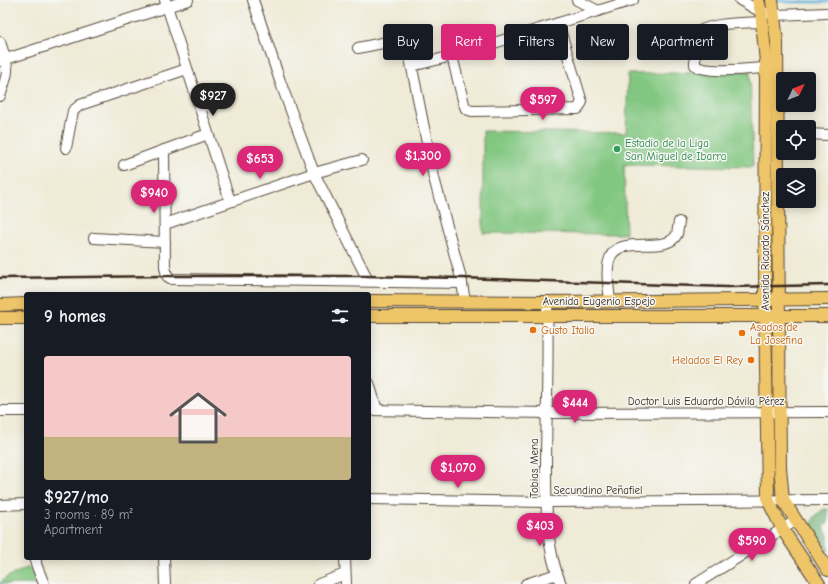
<!DOCTYPE html>
<html lang="en">
<head>
<meta charset="utf-8">
<style>
  body { margin:0; font-family:"Comic Neue",sans-serif; background:#20242c; color:#f1f3f6; height:100vh; display:flex; flex-direction:column; font-size:15px; white-space:nowrap }
  * { box-sizing:border-box; margin:0 }
  p { font-size:13px; color:#9ea1a6 }
  .icon { flex:none; width:22px; height:22px; fill:none; stroke:currentColor; stroke-width:2; stroke-linecap:round; stroke-linejoin:round }
  .map { position:relative; flex:1; overflow:hidden }
  .sheet { position:absolute; left:24px; top:292px; width:347px; height:268px; display:flex; flex-direction:column; background:#171b24; border-radius:4px; box-shadow:0 2px 10px #0003 }
  .sheet>* { flex:none }
  .banner { position:absolute; left:383px; top:24px; width:380px; height:36px; display:flex; gap:8px }
  .needle { width:26px; rotate:47deg }
  .buttons { position:absolute; left:776px; top:72px; display:grid; gap:8px }
  .buttons a { display:grid; place-items:center; width:40px; height:40px; border-radius:4px; background:#171b24; box-shadow:0 2px 10px #0003; font-size:20px }
  .price { position:absolute; translate:-50% -34px; padding:0 9px; border-radius:14px; background:#db2777; color:#fff; font-size:13px; line-height:26px; filter:drop-shadow(0 1px 2px #0008) }
  .price::after { content:''; position:absolute; left:50%; top:24px; width:12px; height:9px; margin-left:-6px; background:inherit; clip-path:polygon(0 0,100% 0,50% 100%) }
  .price.current { background:#222; color:#fff }
  ul { padding:0; list-style:none }
  li { display:grid; align-content:center; gap:8px; height:212px; padding:0 20px }
  li span { display:grid; place-items:center; height:124px; border-radius:4px; color:#555 }
  li>.icon { margin-inline-start:auto }
  span .icon { width:72px; height:72px; fill:#fffc; stroke-width:1 }
  li b { font-size:17px }
  h2 { display:flex; justify-content:space-between; align-items:center; height:48px; padding:0 20px; font-size:17px }
  .pill { padding:0 14px; border-radius:4px; background:#171b24; box-shadow:0 2px 10px #0003; font-size:14px; line-height:36px }
  .pill.current { background:#db2777; color:#fff }
  .map>svg:first-child { display:block }
  .green { fill:#82c781; stroke:#5e7850 }
  .forest { fill:#69ac6f; stroke:#526b46 }
  .lines { fill:none; stroke-linecap:round; stroke-linejoin:round }
  .stream { stroke:#67b4e1; stroke-width:2.5 }
  .minor-casing { stroke:#56473a; stroke-width:12 }
  .major-casing { stroke:#56473a; stroke-width:14 }
  .minor { stroke:#fff; stroke-width:10 }
  .major { stroke:#eec569; stroke-width:12 }
  .rail { stroke:#3b2a1e; stroke-width:2.5 }
  .leisure-dot { fill:#2e9e5b; stroke:#f6f6f2; stroke-width:1.5 }
  .food-dot { fill:#e8710a; stroke:#f6f6f2; stroke-width:1.5 }
  .labels { text-anchor:middle; dominant-baseline:central; stroke-width:3; stroke-linejoin:round; paint-order:stroke }
  .leisure-label { font-size:11px; fill:#27864d; stroke:#f6f6f2; text-anchor:start }
  .street-label { font-size:11px; fill:#3b2a1e; stroke:#f6f6f2 }
  .food-label { font-size:11px; fill:#c56008; stroke:#f6f6f2; text-anchor:start }
</style>
</head>
<body>
<div class="map">
<svg width="828" height="584" viewBox="0 0 828 584">
  <rect width="100%" height="100%" fill="#f6f6f2"/>
  <filter id="ink" filterUnits="userSpaceOnUse"><feTurbulence type="fractalNoise" baseFrequency=".025" numOctaves="2"/><feDisplacementMap in="SourceGraphic" scale="8" xChannelSelector="R" yChannelSelector="G"/><feConvolveMatrix kernelMatrix="1 2 1 2 8 2 1 2 1" color-interpolation-filters="sRGB"/></filter>
  <filter id="wash" filterUnits="userSpaceOnUse"><feTurbulence type="fractalNoise" baseFrequency=".012" numOctaves="4" result="noise"/><feDisplacementMap in="SourceGraphic" scale="16" xChannelSelector="R" yChannelSelector="G"/><feGaussianBlur stdDeviation="0.9" result="paint"/><feColorMatrix in="noise" values="0 0 0 0 0 0 0 0 0 0 0 0 0 0 0 0 0 1.4 0 .05"/><feComposite in="paint" operator="in"/></filter>
  <g filter="url(#wash)">
    <rect width="100%" height="100%" fill="#efebd7"/>
    <g class="green">
      <path d="M750 71 753 167 624 165 626 234 483 233V131L626 133 628 74Z"/>
      <path d="M29 567 38 584H0L5 578Z"/>
    </g>
    <path class="forest" d="M824 509H828V523L823 527 828 535V552L811 527C812 518 816 514 824 509Z"/>
    <g class="lines">
      <g class="stream">
        <path d="M777 0 788 2H828"/>
        <path d="M0 583V584"/>
      </g>
    </g>
  </g>
  <g filter="url(#ink)">
    <g class="lines">
      <defs>
        <g id="minor">
          <path d="M165 0 230 201"/>
          <path d="M253 0 280 81 314 173 368 280"/>
          <path d="M577 0 598 11"/>
          <path d="M740 0 761 12 775 15 828 13"/>
          <path d="M761 22C744 23 707 22 695 35V65C704 74 752 69 765 68"/>
          <path d="M0 42C9 69 10 69 0 96"/>
          <path d="M358 48 402 39 407 43 434 178 461 278 465 301"/>
          <path d="M452 56 464 104 466 109 472 111 578 109 582 102 558 23"/>
          <path d="M0 61 188 0"/>
          <path d="M412 66 452 56 633 0"/>
          <path d="M809 134 828 135"/>
          <path d="M66 148 73 111 80 105 187 69"/>
          <path d="M164 150 165 267 167 276 172 279 462 283"/>
          <path d="M124 165 208 134"/>
          <path d="M165 224 314 173 362 160"/>
          <path d="M94 238 165 242"/>
          <path d="M610 301C609 289 605 270 610 258 619 233 667 256 677 234 678 230 678 226 679 222"/>
          <path d="M547 302C549 358 546 414 546 470 546 507 546 550 561 584"/>
          <path d="M369 383 377 410"/>
          <path d="M369 410 546 413 828 412"/>
          <path d="M0 411H26"/>
          <path d="M369 499 546 502 828 500"/>
          <path d="M0 505 26 504"/>
          <path d="M36 558V564L44 584"/>
          <path d="M164 558 165 584"/>
          <path d="M345 558 346 584"/>
          <path d="M319 584 345 574"/>
          <path d="M526 584 557 574"/>
          <path d="M696 584 795 521"/>
        </g>
        <g id="major">
          <path d="M758 0 761 12 766 62 765 300 768 500 783 530 819 584"/>
          <path d="M772 0 777 42 780 467 783 500 828 570"/>
          <path d="M369 301 547 302 828 299"/>
          <path d="M0 305 26 304"/>
          <path d="M369 316H828"/>
          <path d="M0 318H26"/>
        </g>
      </defs>
      <use href="#minor" class="minor-casing"/>
      <use href="#major" class="major-casing"/>
      <use href="#minor" class="minor"/>
      <use href="#major" class="major"/>
      <path class="rail" d="M0 278 167 276H366L461 278 727 287 828 285"/>
    </g>
  </g>
  <circle class="leisure-dot" cx="617" cy="149" r="4"/>
  <g class="food-dot">
    <circle cx="533" cy="330" r="4"/>
    <circle cx="742" cy="333" r="4"/>
    <circle cx="751" cy="360" r="4"/>
  </g>
  <g class="labels">
    <g class="leisure-label">
      <text x="625" y="143">Estadio de la Liga<tspan x="625" dy="13">San Miguel de Ibarra</tspan></text>
    </g>
    <g class="street-label">
      <text transform="translate(765 251) rotate(-90)">Avenida Ricardo Sánchez</text>
      <text x="599" y="301">Avenida Eugenio Espejo</text>
      <text x="706" y="401">Doctor Luis Eduardo Dávila Pérez</text>
      <text transform="translate(534 468) rotate(-90)">Tobias Mena</text>
      <text x="598" y="490">Secundino Peñafiel</text>
    </g>
    <g class="food-label">
      <text x="750" y="327">Asados de<tspan x="750" dy="13">La Josefina</tspan></text>
      <text x="541" y="330">Gusto Italia</text>
      <text x="743" y="360" text-anchor="end">Helados El Rey</text>
    </g>
  </g>
</svg>
<div class="buttons">
<a><svg class="needle" viewBox="-14 -14 28 28"><path d="M0-13l5 13h-10z" fill="#e53935"/><path d="M0 13l5-13h-10z" fill="#9ea1a6"/></svg></a>
<a><svg class="icon" aria-label="locate" viewBox="0 0 24 24"><circle cx="12" cy="12" r="6"/><path d="M12 2v4M12 18v4M2 12h4M18 12h4"/></svg></a>
<a><svg class="icon" aria-label="layers" viewBox="0 0 24 24"><path d="M12 4l9 5-9 5-9-5zM3 14l9 5 9-5"/></svg></a>
</div>
<b class="price current" style="left:213px;top:117px">$927</b>
<b class="price" style="left:543px;top:121px">$597</b>
<b class="price" style="left:423px;top:177px">$1,300</b>
<b class="price" style="left:260px;top:180px">$653</b>
<b class="price" style="left:154px;top:214px">$940</b>
<b class="price" style="left:575px;top:424px">$444</b>
<b class="price" style="left:458px;top:489px">$1,070</b>
<b class="price" style="left:540px;top:547px">$403</b>
<b class="price" style="left:752px;top:562px">$590</b>
<div class="banner">
<a class="pill">Buy</a>
<a class="pill current">Rent</a>
<a class="pill">Filters</a>
<a class="pill">New</a>
<a class="pill">Apartment</a>
</div>
<section class="sheet">
<h2>9 homes<svg class="icon" aria-label="filters" viewBox="0 0 24 24"><path d="M4 7h16M4 17h16"/><circle cx="9" cy="7" r="2"/><circle cx="15" cy="17" r="2"/></svg></h2>
<ul>
<li><span style="background:linear-gradient(#f6c9c9 65%,#c2b280 0)"><svg class="icon" aria-label="home" viewBox="0 0 24 24"><path d="M3 11l9-7 9 7M6 9v11h12V9"/></svg></span><div><b>$927/mo</b><p>3 rooms · 89 m²</p><p>Apartment</p></div></li>
</ul>
</section>
</div>
</body>
</html>
